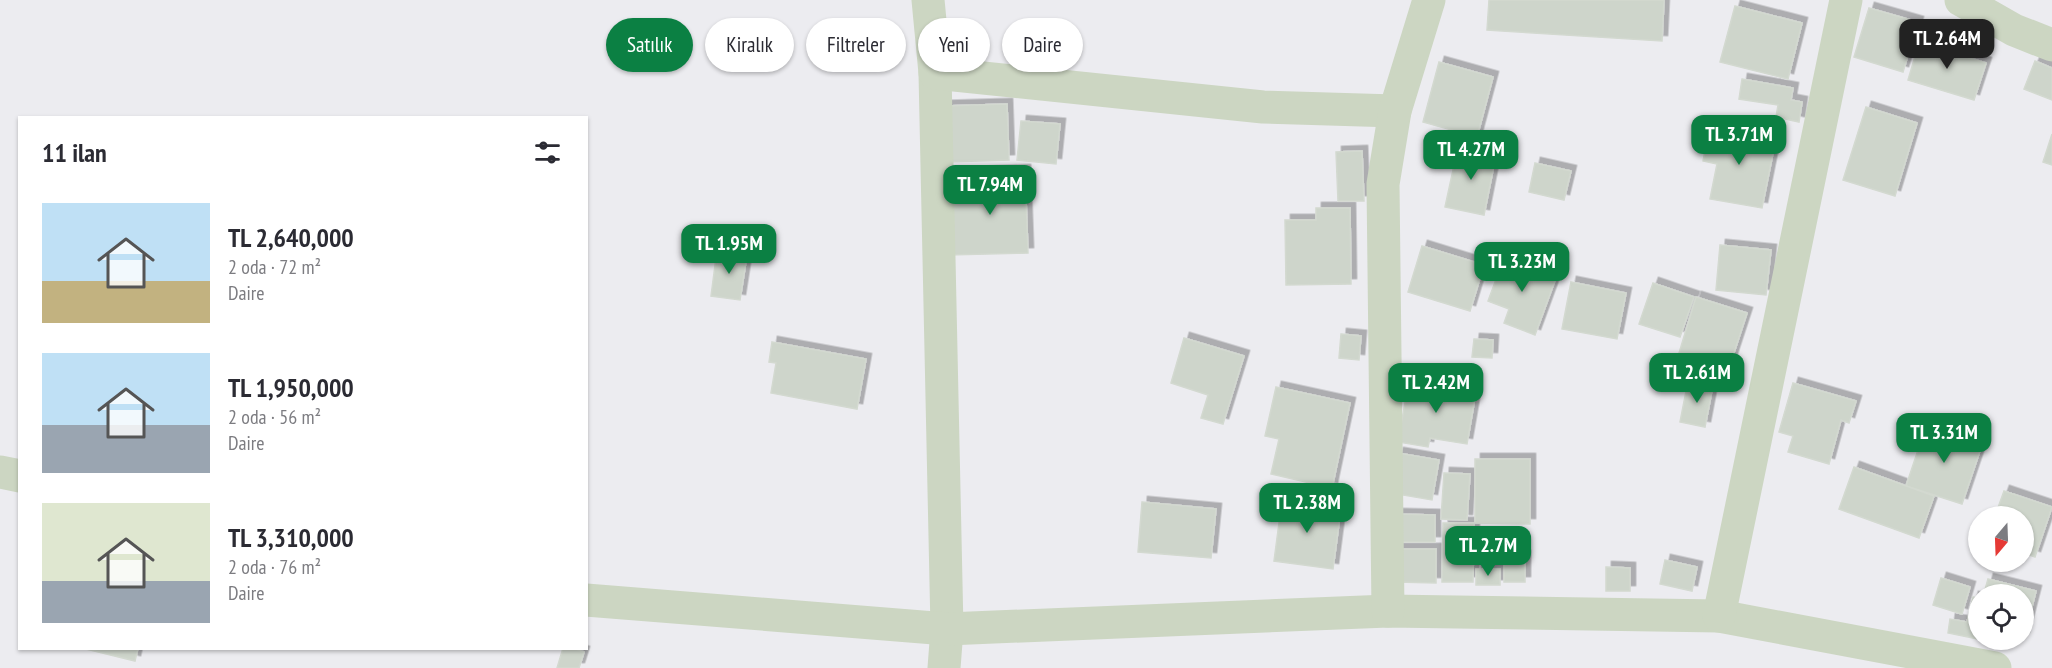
<!DOCTYPE html>
<html lang="tr">
<head>
<meta charset="utf-8">
<style>
  body { margin:0; font-family:"PT Sans Narrow",sans-serif; background:#f7f7f7; color:#2b2b33; height:100vh; display:flex; flex-direction:column; font-size:22px; white-space:nowrap }
  * { box-sizing:border-box; margin:0 }
  p { font-size:20px; color:#7c7c81 }
  .icon { flex:none; width:33px; height:33px; fill:none; stroke:currentColor; stroke-width:2; stroke-linecap:round; stroke-linejoin:round }
  .map { position:relative; flex:1; overflow:hidden }
  .side { position:absolute; left:18px; top:116px; width:570px; height:534px; display:flex; flex-direction:column; background:#fff; border-radius:0px; box-shadow:0 2px 4px #0004 }
  .side>* { flex:none }
  .hud { position:absolute; left:606px; top:18px; width:570px; height:54px; display:flex; gap:12px }
  .needle { width:39px; rotate:199deg }
  .buttons { position:absolute; left:1968px; top:506px; display:grid; gap:12px }
  .buttons a { display:grid; place-items:center; width:66px; height:66px; border-radius:50%; background:#fff; box-shadow:0 2px 4px #0004; font-size:30px }
  .price { position:absolute; translate:-50% -51px; padding:0 14px; border-radius:12px; background:#0b8043; color:#fff; font-size:20px; line-height:39px; filter:drop-shadow(0 2px 3px #0008) }
  .price::after { content:''; position:absolute; left:50%; top:36px; width:18px; height:14px; margin-left:-9px; background:inherit; clip-path:polygon(0 0,100% 0,50% 100%) }
  .price.selected { background:#222; color:#fff }
  ul { padding:0; list-style:none }
  li { display:flex; align-items:center; gap:18px; height:150px; padding:0 24px }
  li span { display:grid; place-items:center; flex:none; width:168px; height:120px; border-radius:0px; color:#555 }
  li>.icon { margin-inline-start:auto }
  span .icon { width:72px; height:72px; fill:#fffc; stroke-width:1 }
  li b { font-size:26px }
  h2 { display:flex; justify-content:space-between; align-items:center; height:72px; padding:0 24px; font-size:26px }
  .tag { padding:0 21px; border-radius:27px; background:#fff; box-shadow:0 2px 4px #0004; font-size:21px; line-height:54px }
  .tag.selected { background:#0b8043; color:#fff }
  .map>svg:first-child { display:block }
  .building { fill:#ced5cb; stroke:#d3d9d0; stroke-width:1.5; filter:url(#shadow) }
  .lines { fill:none; stroke-linecap:round; stroke-linejoin:round }
  .minor { stroke:#ccd6c2; stroke-width:33 }
</style>
</head>
<body>
<div class="map">
<svg width="2052" height="668" viewBox="0 0 2052 668">
  <defs>
    <filter id="shadow"><feDropShadow dx="5.5" dy="-5.5" stdDeviation="0" flood-color="#0004"/></filter>
  </defs>
  <rect width="100%" height="100%" fill="#ececf0"/>
  <g class="building">
    <path d="M1489 0H1664L1662 41 1487 30Z"/>
    <path d="M1735 6 1802 23 1788 79 1720 62Z"/>
    <path d="M1869 8 1918 22 1903 72 1854 57Z"/>
    <path d="M1944 42 1959 47 1957 54 1986 63 1974 100 1908 80 1919 43 1942 49Z"/>
    <path d="M2035 61 2052 68V100L2024 89Z"/>
    <path d="M1439 62 1493 77 1477 137 1423 122Z"/>
    <path d="M1742 79 1793 88 1791 100 1802 102 1799 122 1776 117 1778 105 1739 99Z"/>
    <path d="M1007 104 1009 160 947 162 945 106Z"/>
    <path d="M1866 107 1917 123 1895 196 1843 180Z"/>
    <path d="M1021 121 1060 124 1056 164 1017 160Z"/>
    <path d="M1710 126 1776 138 1762 208 1710 199 1717 164 1703 161Z"/>
    <path d="M2052 134V165L2043 162Z"/>
    <path d="M1458 147 1496 155 1484 215 1445 207Z"/>
    <path d="M1362 151 1364 201H1338L1336 152Z"/>
    <path d="M1535 163 1571 171 1564 200 1529 192Z"/>
    <path d="M1025 170 1028 253 948 255 946 196 977 195 976 172Z"/>
    <path d="M1316 208H1350L1351 284 1286 285 1285 220H1316Z"/>
    <path d="M1720 245 1771 250 1766 295 1716 290Z"/>
    <path d="M1422 246 1484 265 1470 311 1408 292Z"/>
    <path d="M717 250 747 255 740 300 711 296Z"/>
    <path d="M1505 255 1557 275 1535 335 1504 323 1509 309 1488 301Z"/>
    <path d="M1571 282 1626 293 1617 339 1562 329Z"/>
    <path d="M1653 283 1694 297 1680 337 1639 324Z"/>
    <path d="M1696 297 1747 313 1729 368 1679 353Z"/>
    <path d="M1341 334 1361 336 1359 360 1339 358Z"/>
    <path d="M1184 338 1244 356 1223 424 1201 418 1208 395 1171 383Z"/>
    <path d="M1474 339 1493 340 1492 358 1472 357Z"/>
    <path d="M772 342 866 359 857 409 771 393 776 363 769 362Z"/>
    <path d="M1409 380 1476 392 1467 444 1430 438 1428 447 1398 442Z"/>
    <path d="M1688 381 1713 385 1705 427 1680 422Z"/>
    <path d="M1793 383 1856 401 1849 423 1841 420 1829 464 1788 452 1793 436 1779 432Z"/>
    <path d="M1276 387 1350 403 1332 488 1271 474 1279 439 1265 436Z"/>
    <path d="M1927 423 1983 442 1962 504 1906 486Z"/>
    <path d="M1398 453 1439 460 1432 500 1391 493Z"/>
    <path d="M1475 459H1530V524L1475 523Z"/>
    <path d="M1854 467 1934 496 1919 538 1839 509Z"/>
    <path d="M1444 473 1470 474 1467 520 1441 519Z"/>
    <path d="M2004 491 2052 507 2035 557 2024 553V516H1995Z"/>
    <path d="M1282 500 1341 508 1333 569 1274 561Z"/>
    <path d="M1142 502 1216 509 1211 558 1138 552Z"/>
    <path d="M1392 514 1435 515V542H1392Z"/>
    <path d="M1443 523H1474L1473 582H1442Z"/>
    <path d="M1396 549H1436V583L1396 582Z"/>
    <rect x="1504" y="556" width="21" height="26"/>
    <path d="M1665 560 1697 567 1692 591 1660 584Z"/>
    <path d="M1606 567 1630 568V591H1606Z"/>
    <rect x="1476" y="569" width="24" height="16"/>
    <path d="M1941 578 1970 587 1962 614 1933 605Z"/>
    <path d="M1988 579 2036 591 2024 638V594L1984 593Z"/>
    <path d="M1973 597 1978 598V639L1948 633 1950 619 1967 622Z"/>
    <path d="M1979 639H2013L2012 646Z"/>
    <path d="M82 648H138L135 661Z"/>
    <path d="M563 648H573L584 652 579 668H557Z"/>
  </g>
  <g class="lines">
    <g class="minor">
      <path d="M928 0 935 73 947 629 944 668"/>
      <path d="M1961 0 2014 30 2052 45"/>
      <path d="M935 73 1263 107 1395 111"/>
      <path d="M0 472 20 476"/>
      <path d="M586 600 947 629 1388 611 1719 616 1995 668"/>
      <path d="M1388 611 1383 184 1395 111 1429 0"/>
      <path d="M1719 616 1846 0"/>
    </g>
  </g>
</svg>
<div class="buttons">
<a><svg class="needle" viewBox="-14 -14 28 28"><path d="M0-13l5 13h-10z" fill="#e53935"/><path d="M0 13l5-13h-10z" fill="#7c7c81"/></svg></a>
<a><svg class="icon" aria-label="locate" viewBox="0 0 24 24"><circle cx="12" cy="12" r="6"/><path d="M12 2v4M12 18v4M2 12h4M18 12h4"/></svg></a>
</div>
<b class="price selected" style="left:1947px;top:70px">TL 2.64M</b>
<b class="price" style="left:1739px;top:166px">TL 3.71M</b>
<b class="price" style="left:1471px;top:181px">TL 4.27M</b>
<b class="price" style="left:990px;top:216px">TL 7.94M</b>
<b class="price" style="left:729px;top:275px">TL 1.95M</b>
<b class="price" style="left:1522px;top:293px">TL 3.23M</b>
<b class="price" style="left:1697px;top:404px">TL 2.61M</b>
<b class="price" style="left:1436px;top:414px">TL 2.42M</b>
<b class="price" style="left:1944px;top:464px">TL 3.31M</b>
<b class="price" style="left:1307px;top:534px">TL 2.38M</b>
<b class="price" style="left:1488px;top:577px">TL 2.7M</b>
<div class="hud">
<a class="tag selected">Satılık</a>
<a class="tag">Kiralık</a>
<a class="tag">Filtreler</a>
<a class="tag">Yeni</a>
<a class="tag">Daire</a>
</div>
<section class="side">
<h2>11 ilan<svg class="icon" aria-label="filters" viewBox="0 0 24 24"><path d="M4 7h16M4 17h16"/><circle cx="9" cy="7" r="2"/><circle cx="15" cy="17" r="2"/></svg></h2>
<ul>
<li><span style="background:linear-gradient(#bfe0f5 65%,#c2b280 0)"><svg class="icon" aria-label="home" viewBox="0 0 24 24"><path d="M3 11l9-7 9 7M6 9v11h12V9"/></svg></span><div><b>TL 2,640,000</b><p>2 oda · 72 m²</p><p>Daire</p></div></li>
<li><span style="background:linear-gradient(#bfe0f5 60%,#9aa5b1 0)"><svg class="icon" aria-label="home" viewBox="0 0 24 24"><path d="M3 11l9-7 9 7M6 9v11h12V9"/></svg></span><div><b>TL 1,950,000</b><p>2 oda · 56 m²</p><p>Daire</p></div></li>
<li><span style="background:linear-gradient(#dfe7d0 65%,#9aa5b1 0)"><svg class="icon" aria-label="home" viewBox="0 0 24 24"><path d="M3 11l9-7 9 7M6 9v11h12V9"/></svg></span><div><b>TL 3,310,000</b><p>2 oda · 76 m²</p><p>Daire</p></div></li>
</ul>
</section>
</div>
</body>
</html>
